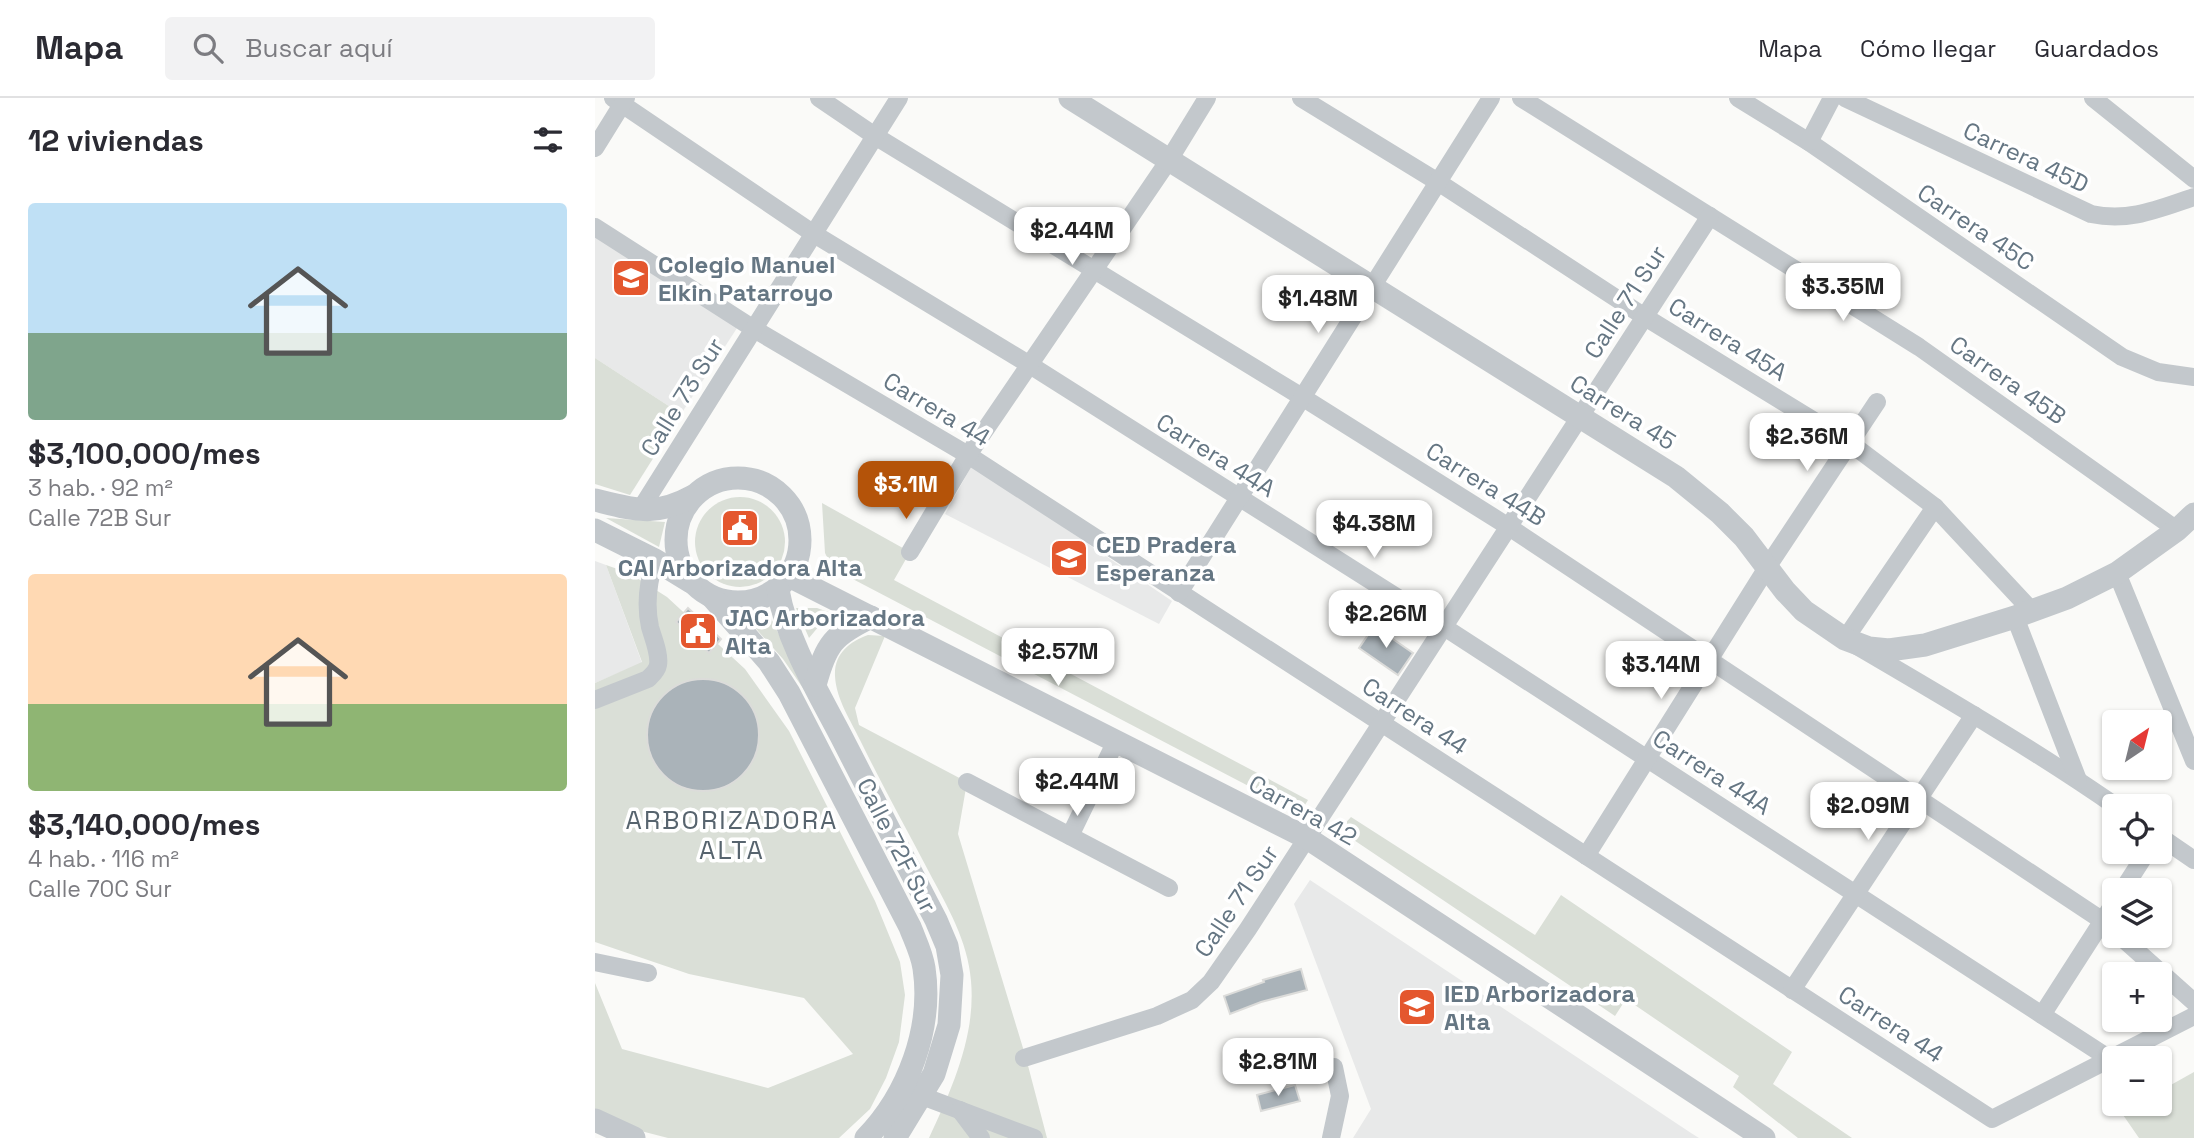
<!DOCTYPE html>
<html lang="es">
<head>
<meta charset="utf-8">
<style>
  body { margin:0; font-family:"Space Grotesk",sans-serif; background:#f2f2f3; color:#2b2b33; height:100vh; display:flex; flex-direction:column; font-size:26px; white-space:nowrap }
  * { box-sizing:border-box; margin:0 }
  p { font-size:23px; color:#7c7c81 }
  .icon { flex:none; width:38px; height:38px; fill:none; stroke:currentColor; stroke-width:2; stroke-linecap:round; stroke-linejoin:round }
  .map { position:relative; flex:1; overflow:hidden }
  .side { display:flex; flex-direction:column; background:#fff; width:595px }
  .side>* { flex:none }
  .needle { width:46px; rotate:35deg }
  .buttons { position:absolute; left:1507px; top:612px; display:grid; gap:14px }
  .buttons a { display:grid; place-items:center; width:70px; height:70px; border-radius:7px; background:#fff; box-shadow:0 2px 5px #0004; font-size:35px }
  .price { position:absolute; translate:-50% -60px; padding:0 16px; border-radius:14px; background:#fff; color:#222; font-size:23px; line-height:46px; filter:drop-shadow(0 2px 4px #0008) }
  .price::after { content:''; position:absolute; left:50%; top:42px; width:21px; height:16px; margin-left:-10px; background:inherit; clip-path:polygon(0 0,100% 0,50% 100%) }
  .price.selected { background:#b45309; color:#fff }
  ul { padding:0; list-style:none }
  li { display:grid; align-content:center; gap:14px; height:371px; padding:0 28px }
  li span { display:grid; place-items:center; height:217px; border-radius:7px; color:#555 }
  li>.icon { margin-inline-start:auto }
  span .icon { width:126px; height:126px; fill:#fffc; stroke-width:1 }
  li b { font-size:30px }
  h2 { display:flex; justify-content:space-between; align-items:center; height:84px; padding:0 28px; font-size:30px }
  header { display:flex; align-items:center; gap:42px; box-sizing:border-box; height:98px; padding:0 35px; background:#fff; border-bottom:2px solid #e1e1e2 }
  header strong { font-size:33px }
  nav { display:flex; gap:38px; margin-inline-start:auto; font-size:24px }
  .search { width:490px; height:63px; background:#f2f2f3; display:flex; align-items:center; gap:18px; box-sizing:border-box; padding:0 24px; border-radius:7px; color:#7c7c81; font-size:26px }
  main { display:flex; flex:1; min-height:0 }
  .map>svg:first-child { display:block }
  .built { fill:#e8e9e9 }
  .green { fill:#dadfd7 }
  .building { fill:#aab3b9; stroke:#dcdcda; stroke-width:2 }
  .lines { fill:none; stroke-linecap:round; stroke-linejoin:round }
  .minor { stroke:#c3c8cc; stroke-width:18 }
  .tertiary { stroke:#c3c8cc; stroke-width:23 }
  .labels { text-anchor:middle; dominant-baseline:central; stroke-width:7; stroke-linejoin:round; paint-order:stroke }
  .street-label { font-size:24px; fill:#657683; stroke:#fff }
  .poi-label { font-size:24px; font-weight:bold; fill:#657683; stroke:#fff; text-anchor:start }
  .neighbourhood-label { font-size:26px; letter-spacing:2px; fill:#57646e; stroke:#fff }
</style>
</head>
<body>
<header>
<strong>Mapa</strong>
<div class="search"><svg class="icon" aria-label="search" viewBox="0 0 24 24"><circle cx="10" cy="10" r="6"/><path d="M15 15l6 6"/></svg>Buscar aquí</div>
<nav><a>Mapa</a><a>Cómo llegar</a><a>Guardados</a></nav>
</header>
<main>
<section class="side">
<h2>12 viviendas<svg class="icon" aria-label="filters" viewBox="0 0 24 24"><path d="M4 7h16M4 17h16"/><circle cx="9" cy="7" r="2"/><circle cx="15" cy="17" r="2"/></svg></h2>
<ul>
<li><span style="background:linear-gradient(#bfe0f5 60%,#7fa58c 0)"><svg class="icon" aria-label="home" viewBox="0 0 24 24"><path d="M3 11l9-7 9 7M6 9v11h12V9"/></svg></span><div><b>$3,100,000/mes</b><p>3 hab. · 92 m²</p><p>Calle 72B Sur</p></div></li>
<li><span style="background:linear-gradient(#ffd9b3 60%,#8fb573 0)"><svg class="icon" aria-label="home" viewBox="0 0 24 24"><path d="M3 11l9-7 9 7M6 9v11h12V9"/></svg></span><div><b>$3,140,000/mes</b><p>4 hab. · 116 m²</p><p>Calle 70C Sur</p></div></li>
</ul>
</section>
<div class="map">
<svg width="1599" height="1040" viewBox="0 0 1599 1040">
  <rect width="100%" height="100%" fill="#fafaf8"/>
  <g class="built">
    <path d="M0 133 144 227 86 316 0 260Z"/>
    <path d="M377 367 577 503 564 526 350 416Z"/>
    <path d="M0 463 11 467 47 565 0 585Z"/>
    <path d="M715 782 1096 1035 1104 1040H758L776 1011 699 806Z"/>
  </g>
  <g class="green">
    <path d="M0 260 86 316 35 397 0 386Z"/>
    <circle cx="145" cy="444" r="45"/>
    <path d="M227 405 315 454 299 482 713 702 705 715 252 478 235 465 230 455Z"/>
    <path d="M11 420 70 424 64 449Z"/>
    <path d="M11 467 34 475 72 499 150 571 194 633 280 803 305 864 310 897 304 944 291 980 275 1011 244 1040H73L42 1032 0 1011V885L27 951 173 990 258 956 209 900 94 876 0 844V585L47 564Z"/>
    <path d="M201 510H222L242 517 229 522 214 540Z"/>
    <path d="M174 516 214 599 188 561 155 524Z"/>
    <path d="M273 537 290 538 260 610 264 627 372 684 363 736 431 960 452 1040H334C357 991 381 937 376 883 373 843 352 808 334 774 311 730 287 687 265 642 256 623 241 601 240 578 239 556 254 544 273 537Z"/>
    <path d="M756 719 940 837 966 797 1197 954 1178 986 1257 1040H1203L1138 989 1144 978 1031 901 1020 918 744 732Z"/>
    <path d="M1599 974V1040H1544L1526 1014 1540 1006H1564L1565 993Z"/>
  </g>
  <g class="building">
    <path d="M139 413 162 425 151 447 128 435Z"/>
    <path d="M93 510 126 541 114 555 81 524Z"/>
    <path d="M779 528 818 555 803 577 764 550Z"/>
    <circle cx="108" cy="637" r="56"/>
    <path d="M706 871 712 892 666 904 635 916 629 898 669 884 668 882Z"/>
    <path d="M700 987 705 1003 666 1013 662 997Z"/>
  </g>
  <g class="lines">
    <g class="minor">
      <path d="M18 0 219 136 435 267 849 529 1515 961"/>
      <path d="M224 0 280 38 707 299 914 429 1508 823 1519 833"/>
      <path d="M706 0 843 84 1050 219 1255 345 1340 409 1437 513"/>
      <path d="M926 0 1324 249 1582 432"/>
      <path d="M1143 0 1214 44 1527 259 1563 274 1599 279"/>
      <path d="M1250 0 1496 116C1535 124 1563 111 1599 99"/>
      <path d="M1498 0 1599 81"/>
      <path d="M1214 44 1237 0"/>
      <path d="M0 50 31 0"/>
      <path d="M0 129 159 231 373 357 1397 1021 1599 918"/>
      <path d="M1340 409 1250 541C1342 595 1434 648 1522 709"/>
      <path d="M45 412 304 0"/>
      <path d="M315 454 373 357 574 62 612 0"/>
      <path d="M1522 475 1599 663"/>
      <path d="M584 495 896 0"/>
      <path d="M1420 519 1483 682"/>
      <path d="M0 602 53 581C57 577 62 573 63 567 65 556 58 540 55 529 50 506 53 484 60 462"/>
      <path d="M372 684 574 790"/>
      <path d="M475 738 521 643"/>
      <path d="M1564 738 1599 762"/>
      <path d="M991 758 1173 468 1282 304"/>
      <path d="M1527 793 1552 754"/>
      <path d="M1525 838 1599 904"/>
      <path d="M0 864 53 875"/>
      <path d="M1197 892 1379 617"/>
      <path d="M1447 917 1519 805"/>
      <path d="M429 960 562 918 597 902 616 884 653 831 1115 118"/>
      <path d="M327 998 439 1040"/>
      <path d="M365 1012 386 1040"/>
      <path d="M736 1040 745 998 739 969"/>
    </g>
    <g class="tertiary">
      <path d="M475 0 1081 379 1125 415 1149 439 1190 493 1209 513 1250 541 1274 550 1294 552 1330 547 1420 519 1472 500 1522 475 1582 432 1599 416"/>
      <circle cx="143" cy="442" r="62"/>
      <path d="M0 402C40 412 60 419 98 398"/>
      <path d="M0 432 60 462 96 484"/>
      <path d="M194 478 712 740 1169 1040"/>
      <path d="M183 492C192 543 222 592 246 638 277 699 309 761 341 822L352 848 357 877 354 927 339 976 300 1040"/>
      <path d="M117 499 174 564 194 595 315 829C320 842 327 856 329 870 338 930 313 997 271 1040"/>
      <path d="M220 587C231 546 238 537 276 519"/>
      <path d="M0 1022 39 1040"/>
    </g>
  </g>
  <defs>
    <symbol id="school-square" viewBox="-11 -11 22 22"><rect x="-9" y="-9" width="18" height="18" rx="4" fill="#e4572e" stroke="#fff"/><path d="M0-5L7-2L0 1L-7-2ZM-4 1L0 2.5L4 1V4Q0 6-4 4Z" fill="#fff"/></symbol>
    <symbol id="civic-square" viewBox="-11 -11 22 22"><rect x="-9" y="-9" width="18" height="18" rx="4" fill="#e4572e" stroke="#fff"/><path d="M-.6-6.5H3V-4.5H.6V-3L4-1V1h2V6H-6V1h2V-1L-.6-3ZM-1.2 2.5V6h2.4V2.5Z" fill="#fff"/></symbol>
    <symbol id="university-square" viewBox="-11 -11 22 22"><rect x="-9" y="-9" width="18" height="18" rx="4" fill="#e4572e" stroke="#fff"/><path d="M0-5L7-2L0 1L-7-2ZM-4 1L0 2.5L4 1V4Q0 6-4 4Z" fill="#fff"/></symbol>
  </defs>
  <g fill-rule="evenodd">
    <use href="#school-square" x="14" y="158" width="44" height="44"/>
    <use href="#civic-square" x="123" y="408" width="44" height="44"/>
    <use href="#school-square" x="452" y="438" width="44" height="44"/>
    <use href="#civic-square" x="81" y="511" width="44" height="44"/>
    <use href="#university-square" x="800" y="887" width="44" height="44"/>
  </g>
  <g class="labels">
    <g class="street-label">
      <text transform="translate(1431 59) rotate(25)">Carrera 45D</text>
      <text transform="translate(1381 129) rotate(34)">Carrera 45C</text>
      <text transform="translate(1030 204) rotate(-57)">Calle 71 Sur</text>
      <text transform="translate(1133 241) rotate(32)">Carrera 45A</text>
      <text transform="translate(1413 282) rotate(35)">Carrera 45B</text>
      <text transform="translate(87 299) rotate(-58)">Calle 73 Sur</text>
      <text transform="translate(342 311) rotate(31)">Carrera 44</text>
      <text transform="translate(1028 314) rotate(32)">Carrera 45</text>
      <text transform="translate(621 357) rotate(32)">Carrera 44A</text>
      <text transform="translate(891 386) rotate(32)">Carrera 44B</text>
      <text transform="translate(820 618) rotate(33)">Carrera 44</text>
      <text transform="translate(1117 674) rotate(33)">Carrera 44A</text>
      <text transform="translate(708 712) rotate(29)">Carrera 42</text>
      <text transform="translate(302 747) rotate(63)">Calle 72F Sur</text>
      <text transform="translate(641 803) rotate(-56)">Calle 71 Sur</text>
      <text transform="translate(1296 926) rotate(33)">Carrera 44</text>
    </g>
    <g class="poi-label">
      <text x="63" y="166">Colegio Manuel<tspan x="63" dy="28">Elkin Patarroyo</tspan></text>
      <text x="501" y="446">CED Pradera<tspan x="501" dy="28">Esperanza</tspan></text>
      <text x="145" y="469" text-anchor="middle">CAI Arborizadora Alta</text>
      <text x="130" y="519">JAC Arborizadora<tspan x="130" dy="28">Alta</tspan></text>
      <text x="849" y="895">IED Arborizadora<tspan x="849" dy="28">Alta</tspan></text>
    </g>
    <g class="neighbourhood-label">
      <text x="137" y="722">ARBORIZADORA<tspan x="137" dy="30">ALTA</tspan></text>
    </g>
  </g>
</svg>
<div class="buttons">
<a><svg class="needle" viewBox="-14 -14 28 28"><path d="M0-13l5 13h-10z" fill="#e53935"/><path d="M0 13l5-13h-10z" fill="#7c7c81"/></svg></a>
<a><svg class="icon" aria-label="locate" viewBox="0 0 24 24"><circle cx="12" cy="12" r="6"/><path d="M12 2v4M12 18v4M2 12h4M18 12h4"/></svg></a>
<a><svg class="icon" aria-label="layers" viewBox="0 0 24 24"><path d="M12 4l9 5-9 5-9-5zM3 14l9 5 9-5"/></svg></a>
<a>+</a>
<a>−</a>
</div>
<b class="price" style="left:477px;top:169px">$2.44M</b>
<b class="price" style="left:1248px;top:225px">$3.35M</b>
<b class="price" style="left:723px;top:237px">$1.48M</b>
<b class="price" style="left:1212px;top:375px">$2.36M</b>
<b class="price selected" style="left:311px;top:423px">$3.1M</b>
<b class="price" style="left:779px;top:462px">$4.38M</b>
<b class="price" style="left:791px;top:552px">$2.26M</b>
<b class="price" style="left:463px;top:590px">$2.57M</b>
<b class="price" style="left:1066px;top:603px">$3.14M</b>
<b class="price" style="left:482px;top:720px">$2.44M</b>
<b class="price" style="left:1273px;top:744px">$2.09M</b>
<b class="price" style="left:683px;top:1000px">$2.81M</b>
</div>
</main>
</body>
</html>
